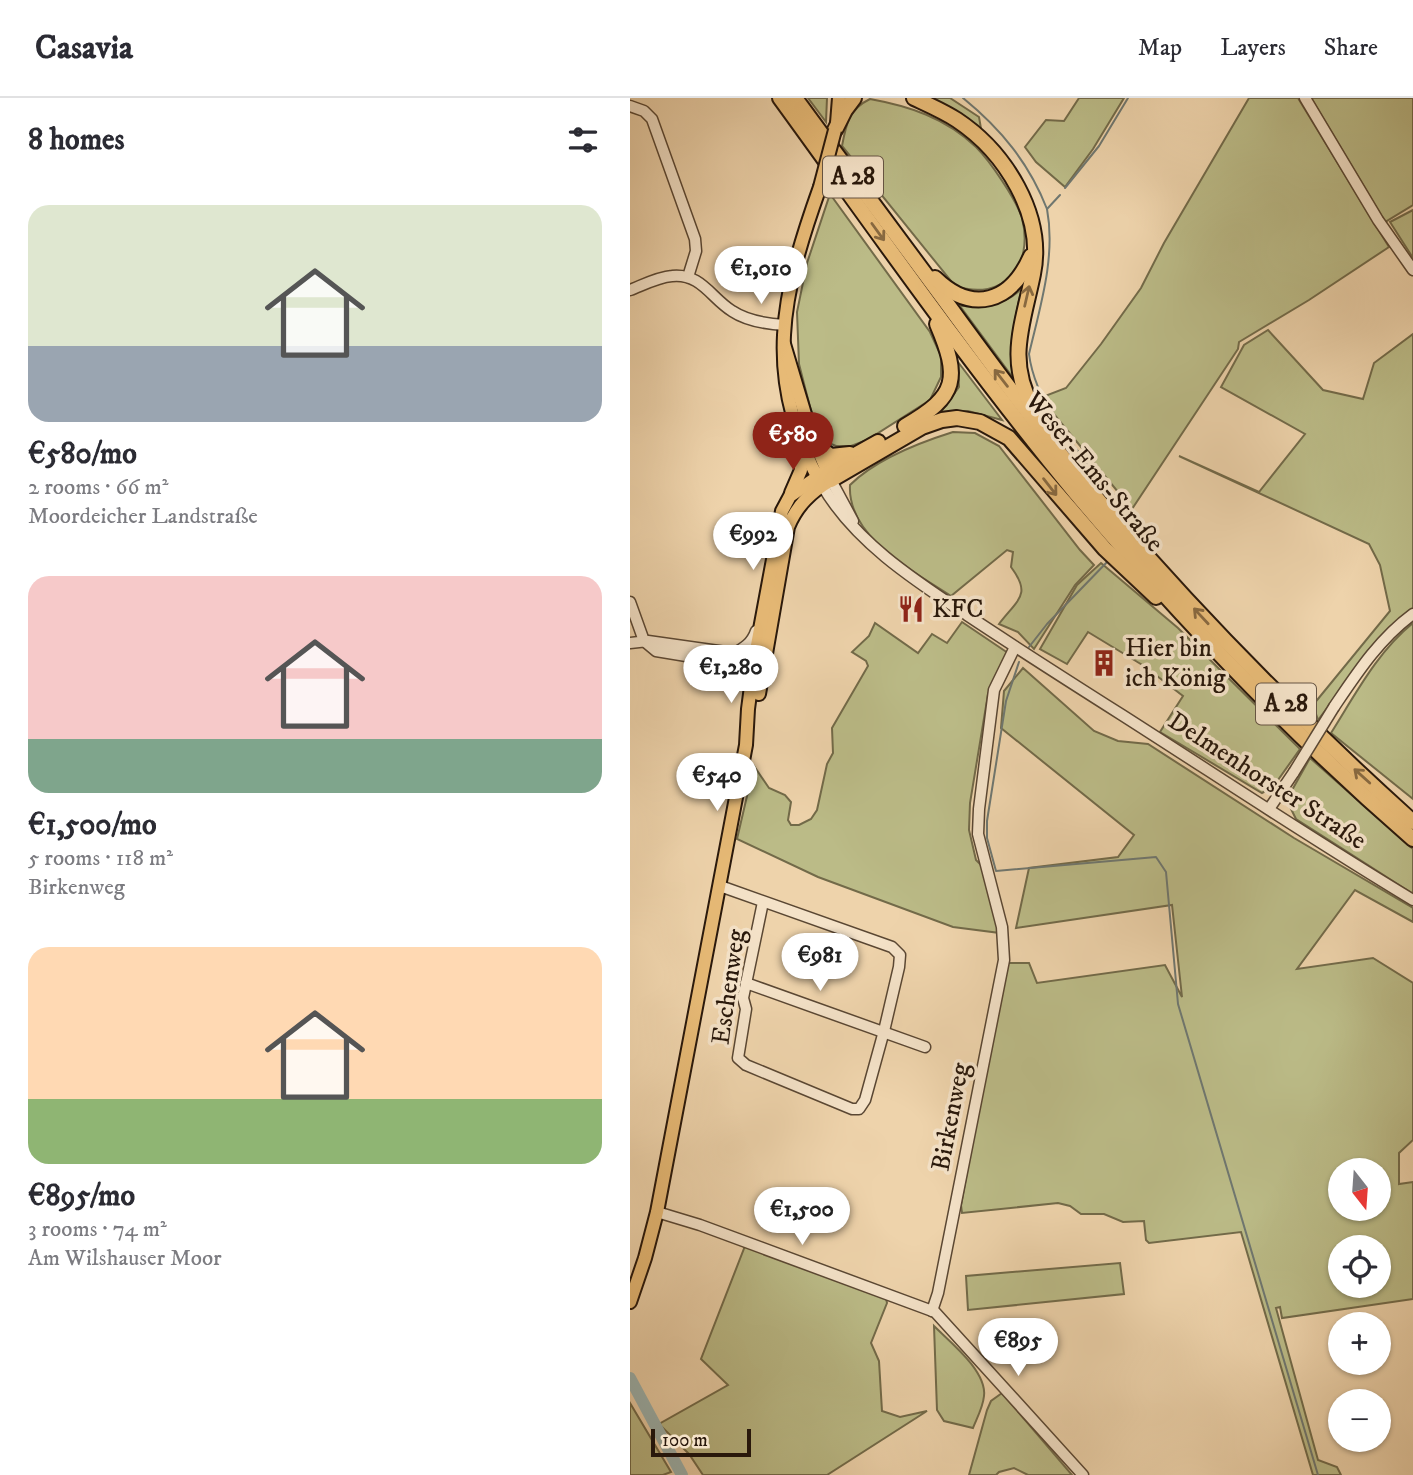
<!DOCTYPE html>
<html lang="en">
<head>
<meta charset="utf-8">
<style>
  body { margin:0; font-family:"IM FELL DW Pica",serif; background:#f7f7f7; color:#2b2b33; height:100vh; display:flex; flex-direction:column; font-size:26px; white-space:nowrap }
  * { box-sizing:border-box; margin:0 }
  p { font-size:23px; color:#7c7c81 }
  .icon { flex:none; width:38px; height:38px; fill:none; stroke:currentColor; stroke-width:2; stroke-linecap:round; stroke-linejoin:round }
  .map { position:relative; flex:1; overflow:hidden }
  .details { display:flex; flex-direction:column; background:#fff; width:630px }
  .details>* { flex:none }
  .needle { width:46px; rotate:163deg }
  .controls { position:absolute; left:698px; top:1060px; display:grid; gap:14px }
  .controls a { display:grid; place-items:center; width:63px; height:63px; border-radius:50%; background:#fff; box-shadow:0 2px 5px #0004; font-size:35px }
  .scale { position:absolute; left:21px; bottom:18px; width:100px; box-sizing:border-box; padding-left:7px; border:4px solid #29180b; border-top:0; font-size:19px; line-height:24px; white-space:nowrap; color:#29180b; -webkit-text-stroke:5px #f4e2c8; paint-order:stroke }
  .price { position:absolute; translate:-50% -60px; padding:0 16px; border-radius:24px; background:#fff; color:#222; font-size:23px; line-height:46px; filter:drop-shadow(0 2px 4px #0008) }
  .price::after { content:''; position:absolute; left:50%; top:42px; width:21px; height:16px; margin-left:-10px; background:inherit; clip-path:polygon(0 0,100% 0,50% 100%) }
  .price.active { background:#8f2418; color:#fff }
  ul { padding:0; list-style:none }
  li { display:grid; align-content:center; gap:14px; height:371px; padding:0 28px }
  li span { display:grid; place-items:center; height:217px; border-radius:21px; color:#555 }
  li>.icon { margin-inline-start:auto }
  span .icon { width:126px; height:126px; fill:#fffc; stroke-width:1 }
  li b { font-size:30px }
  h2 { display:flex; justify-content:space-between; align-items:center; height:84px; padding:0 28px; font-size:30px }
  header { display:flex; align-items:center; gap:42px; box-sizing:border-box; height:98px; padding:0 35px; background:#fff; border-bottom:2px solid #e1e1e2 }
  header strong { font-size:33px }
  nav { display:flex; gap:38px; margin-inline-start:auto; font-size:24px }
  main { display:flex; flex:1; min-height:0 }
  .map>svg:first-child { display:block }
  .green { fill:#bbbb87; stroke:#726a49; stroke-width:2; fill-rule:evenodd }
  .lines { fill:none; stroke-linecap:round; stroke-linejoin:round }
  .stream { stroke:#6f7770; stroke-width:2 }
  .river { stroke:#9db6b3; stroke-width:12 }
  .minor-casing { stroke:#5a4733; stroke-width:13 }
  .major-casing { stroke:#29180b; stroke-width:16 }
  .highway-casing { stroke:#29180b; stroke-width:18 }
  .minor { stroke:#f4e2c8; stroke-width:10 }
  .major { stroke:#e7ba76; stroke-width:12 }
  .highway { stroke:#e7ba76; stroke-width:14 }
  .minor-bridge-casing { stroke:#5a4733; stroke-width:13; stroke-linecap:butt }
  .major-bridge-casing { stroke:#29180b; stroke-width:16; stroke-linecap:butt }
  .minor-bridge { stroke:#f4e2c8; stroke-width:10 }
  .major-bridge { stroke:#e7ba76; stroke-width:12 }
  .oneway { stroke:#886940 }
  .labels { text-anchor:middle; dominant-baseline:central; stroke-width:7; stroke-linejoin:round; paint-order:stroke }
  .shield { fill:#f4e2c8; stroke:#654; stroke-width:2 }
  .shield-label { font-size:24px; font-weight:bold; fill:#29180b }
  .street-label { font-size:26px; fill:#29180b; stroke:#f4e2c8 }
  .poi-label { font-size:26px; fill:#29180b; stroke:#f4e2c8; text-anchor:start }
</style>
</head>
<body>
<header>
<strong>Casavia</strong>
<nav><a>Map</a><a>Layers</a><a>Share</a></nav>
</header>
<main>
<section class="details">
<h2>8 homes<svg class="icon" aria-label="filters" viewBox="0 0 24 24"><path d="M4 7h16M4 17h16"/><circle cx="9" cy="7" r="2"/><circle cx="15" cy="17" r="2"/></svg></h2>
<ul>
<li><span style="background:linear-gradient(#dfe7d0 65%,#9aa5b1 0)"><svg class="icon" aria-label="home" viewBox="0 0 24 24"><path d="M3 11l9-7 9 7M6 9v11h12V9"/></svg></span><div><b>€580/mo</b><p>2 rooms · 66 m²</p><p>Moordeicher Landstraße</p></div></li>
<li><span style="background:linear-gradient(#f6c9c9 75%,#7fa58c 0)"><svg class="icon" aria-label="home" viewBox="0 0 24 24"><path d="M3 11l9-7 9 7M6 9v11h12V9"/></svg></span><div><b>€1,500/mo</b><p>5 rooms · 118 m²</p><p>Birkenweg</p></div></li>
<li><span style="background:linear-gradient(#ffd9b3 70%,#8fb573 0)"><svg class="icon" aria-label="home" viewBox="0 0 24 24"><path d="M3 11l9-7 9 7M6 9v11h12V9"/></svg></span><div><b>€895/mo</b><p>3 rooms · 74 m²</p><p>Am Wilshauser Moor</p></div></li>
</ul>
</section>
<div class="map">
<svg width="783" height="1377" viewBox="0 0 783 1377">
  <rect width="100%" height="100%" fill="#eed3ab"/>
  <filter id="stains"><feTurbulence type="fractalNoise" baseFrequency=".00286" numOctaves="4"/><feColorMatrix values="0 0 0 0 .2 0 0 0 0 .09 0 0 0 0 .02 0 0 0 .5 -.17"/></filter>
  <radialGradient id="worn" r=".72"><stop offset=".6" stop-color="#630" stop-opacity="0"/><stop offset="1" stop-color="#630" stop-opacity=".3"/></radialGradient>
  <g class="green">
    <path d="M178 0H197L196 24Z"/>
    <path d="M298 0H320L349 19 352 36Z"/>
    <path d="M449 0H494L463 51 435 89 406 64 395 49 416 22 434 23Z"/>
    <path d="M619 0H668L759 149 679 202 609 244 608 251 502 411 423 315 415 298 436 290 471 246 511 190 534 145Z"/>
    <path d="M681 0H783V107L755 124Z"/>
    <path d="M240 1C279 8 316 20 346 49 360 63 386 101 392 120 404 168 374 204 325 188L212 48C216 26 219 11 240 1Z"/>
    <path d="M200 96 300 234 311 258V279L300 302 237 342 221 348H206L194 343 188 333 180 309 169 266 167 214 177 165Z"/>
    <path d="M783 112V160L760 124Z"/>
    <path d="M392 190C384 221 379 250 384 281L330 208C354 207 374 209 392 190Z"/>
    <path d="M638 232 693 292 733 301 744 265 783 236V510L753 537 688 622 683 607 760 513 750 467 739 446 549 358 629 394 675 336 591 289 614 247Z"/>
    <path d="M328 264 372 322 338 313 311 314 329 289Z"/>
    <path d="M323 334 345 335 369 348 450 452 464 467 445 487 404 551 388 534 369 526C388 501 402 497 381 469L383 454 377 452 321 498C283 473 217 439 220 387 246 361 288 345 323 334Z"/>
    <path d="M471 465 548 530 670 651 643 689 632 695 530 634 553 598 514 568 458 534 437 566 410 551 447 487Z"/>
    <path d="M332 524 378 555 358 596 340 705 339 732 346 762 356 772 370 835 323 829 188 779 107 741 124 668 139 690 155 697 161 704 158 722 161 727H169L181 721 187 712 197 666 203 655 202 630 238 568 236 563 222 554 239 538 245 525 288 555 302 536 317 545Z"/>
    <path d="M783 525V701L701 635C725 597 748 553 783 525Z"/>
    <path d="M393 570 464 633 488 643 518 646 664 740 783 810V824L725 792 667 871 743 860 783 885V1042L769 1055V1086L783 1084V1201L652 1220 650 1209 646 1210 688 1362 707 1369 711 1377H683L611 1134 519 1145 516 1142 514 1123 493 1124 474 1116H451L440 1108 428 1105 332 1115 331 1107 375 865H399L407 885 535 867 552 899 542 807 386 830 399 770 488 759 504 737 371 630 374 593ZM710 1073H749V1111H710ZM710 1150H749V1188H710Z"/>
    <path d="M680 660 783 751V796L666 721 658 705 661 694Z"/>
    <path d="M115 1148 256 1200 257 1205 241 1245 249 1263 252 1313 270 1319 297 1313 197 1377H73L59 1356 29 1326 98 1287 71 1261Z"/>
    <path d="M490 1165 494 1196 338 1212 336 1178Z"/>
    <path d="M304 1228C320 1244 357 1273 354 1298 353 1309 347 1320 343 1330L314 1323 307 1312Z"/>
    <path d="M372 1295 442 1377H398L384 1370 369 1374 366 1377H339L357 1312 361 1303Z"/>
    <path d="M0 1305 41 1374 33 1377H0Z"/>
  </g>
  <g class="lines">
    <g class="stream">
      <path d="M333 0C371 31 399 65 417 111"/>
      <path d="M435 90 469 48 498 0"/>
      <path d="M430 97 417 111C426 159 410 209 399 256 407 320 472 378 510 429L505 435"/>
      <path d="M399 549 417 526 479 462"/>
      <path d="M389 564 376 603 357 723V740L366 773 526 759 536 774 548 906 688 1377"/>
    </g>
    <path class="river" d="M0 1280 52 1377"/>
    <defs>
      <g id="minor">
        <path d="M675 0 748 122 783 172"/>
        <path d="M0 8 14 13 22 21 65 141 66 153 58 179"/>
        <path d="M0 192C13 187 28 179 42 178 71 175 81 200 102 213 117 223 137 226 155 227"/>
        <path d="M201 382 223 423"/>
        <path d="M192 387C224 443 284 482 337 517 388 551 440 584 492 617 589 679 685 743 783 802"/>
        <path d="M0 504 14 543 26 553 129 570"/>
        <path d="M0 545 18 543 131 559"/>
        <path d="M103 556C114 550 122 545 126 533"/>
        <path d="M704 609C727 575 749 541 783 516"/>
        <path d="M639 711 664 674"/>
        <path d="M90 788 262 849 270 857 269 869 254 933 235 1002 229 1011H222L116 967 108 960 116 911 113 900 133 804"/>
        <path d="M116 885 295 949"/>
        <path d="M27 1114 70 1127 305 1214 453 1377"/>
        <path d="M302 1213 308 1195 374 862 372 829 348 736 349 711 364 592 385 549"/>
      </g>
      <g id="major">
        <path d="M207 25 209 0"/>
        <path d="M190 89C152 195 132 279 190 384"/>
        <path d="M161 395 171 372 169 349"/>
        <path d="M129 596 158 429C167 407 181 394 201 382L180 333 154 246"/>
        <path d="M0 1204 15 1160 27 1114 116 647 118 611 125 558 152 413 160 398 196 373"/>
      </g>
      <g id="highway">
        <path d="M150 0C246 132 340 267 444 393 548 517 661 635 783 741"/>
        <path d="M165 0C214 67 264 134 313 200 357 260 400 320 448 378 551 502 663 616 783 724"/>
        <path d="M284 0C299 7 313 13 327 22 375 54 415 117 403 176 393 226 376 262 403 310"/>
        <path d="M205 32 215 12 224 0"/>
        <path d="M305 180C343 217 381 204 401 158"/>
        <path d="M275 328C328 298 330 280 307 226"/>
        <path d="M185 347 201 358 220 356"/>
        <path d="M196 373 248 344"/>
        <path d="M201 382 292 329 312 322 327 320 350 324 379 340 475 451 526 499"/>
      </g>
    </defs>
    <use href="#minor" class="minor-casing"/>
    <use href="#major" class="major-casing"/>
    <use href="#highway" class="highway-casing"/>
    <use href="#minor" class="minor"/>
    <use href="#major" class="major"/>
    <use href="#highway" class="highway"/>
    <defs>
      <path id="minor-bridge" d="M664 674 704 609"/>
      <path id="major-bridge" d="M190 89 205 32"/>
    </defs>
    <use href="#minor-bridge" class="minor-bridge-casing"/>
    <use href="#major-bridge" class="major-bridge-casing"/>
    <use href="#minor-bridge" class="minor-bridge"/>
    <use href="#major-bridge" class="major-bridge"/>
  </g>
  <defs><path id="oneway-shaft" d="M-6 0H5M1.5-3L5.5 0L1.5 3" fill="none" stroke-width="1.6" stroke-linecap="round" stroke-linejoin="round" transform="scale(1.75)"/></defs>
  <g class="oneway">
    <use href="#oneway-shaft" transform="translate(248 134) rotate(54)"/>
    <use href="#oneway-shaft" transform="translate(397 198) rotate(-77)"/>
    <use href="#oneway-shaft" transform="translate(371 280) rotate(-128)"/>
    <use href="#oneway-shaft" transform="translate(420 389) rotate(52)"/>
    <use href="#oneway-shaft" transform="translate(571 518) rotate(-133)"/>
    <use href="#oneway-shaft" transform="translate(732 678) rotate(-138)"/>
  </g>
  <defs>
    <symbol id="restaurant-bare" viewBox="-9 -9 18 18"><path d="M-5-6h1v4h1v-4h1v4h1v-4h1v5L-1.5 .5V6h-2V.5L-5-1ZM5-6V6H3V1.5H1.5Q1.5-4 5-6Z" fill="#8f2418" stroke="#f4e2c8" stroke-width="2.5" paint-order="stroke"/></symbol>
    <symbol id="building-bare" viewBox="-9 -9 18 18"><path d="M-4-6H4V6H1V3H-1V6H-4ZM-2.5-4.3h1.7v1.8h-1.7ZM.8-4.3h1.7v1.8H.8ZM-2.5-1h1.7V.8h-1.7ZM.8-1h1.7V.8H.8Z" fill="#8f2418" stroke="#f4e2c8" stroke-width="2.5" paint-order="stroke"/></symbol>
  </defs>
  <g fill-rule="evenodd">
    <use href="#restaurant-bare" x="262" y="492" width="38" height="38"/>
    <use href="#building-bare" x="455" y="546" width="38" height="38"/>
  </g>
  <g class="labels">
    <g class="shield">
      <rect x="193" y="58.5" width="60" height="41" rx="5"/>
      <rect x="626" y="585.5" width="60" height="41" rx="5"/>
    </g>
    <g class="shield-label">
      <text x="223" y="79">A 28</text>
      <text x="656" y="606">A 28</text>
    </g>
    <g class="street-label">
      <text transform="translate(464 374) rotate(50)">Weser-Ems-Straße</text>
      <text transform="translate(637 683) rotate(33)">Delmenhorster Straße</text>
      <text transform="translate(99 889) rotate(-82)">Eschenweg</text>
      <text transform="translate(321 1019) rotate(-79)">Birkenweg</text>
    </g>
    <g class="poi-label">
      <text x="302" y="511">KFC</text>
      <text x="495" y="550">Hier bin<tspan x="495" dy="30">ich König</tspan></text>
    </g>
  </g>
  <rect width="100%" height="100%" filter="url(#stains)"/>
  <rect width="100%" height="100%" fill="url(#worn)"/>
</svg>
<div class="controls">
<a><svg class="needle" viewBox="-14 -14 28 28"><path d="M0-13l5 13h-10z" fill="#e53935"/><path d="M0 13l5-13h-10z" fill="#7c7c81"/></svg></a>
<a><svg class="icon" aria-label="locate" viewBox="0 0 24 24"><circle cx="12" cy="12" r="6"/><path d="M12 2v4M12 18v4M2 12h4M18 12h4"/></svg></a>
<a>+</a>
<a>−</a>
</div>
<div class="scale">100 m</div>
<b class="price" style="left:131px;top:208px">€1,010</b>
<b class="price active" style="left:163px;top:374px">€580</b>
<b class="price" style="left:123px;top:474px">€992</b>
<b class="price" style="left:101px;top:607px">€1,280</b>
<b class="price" style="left:87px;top:715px">€540</b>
<b class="price" style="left:190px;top:895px">€981</b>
<b class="price" style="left:172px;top:1149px">€1,500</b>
<b class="price" style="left:388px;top:1280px">€895</b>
</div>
</main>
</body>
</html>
